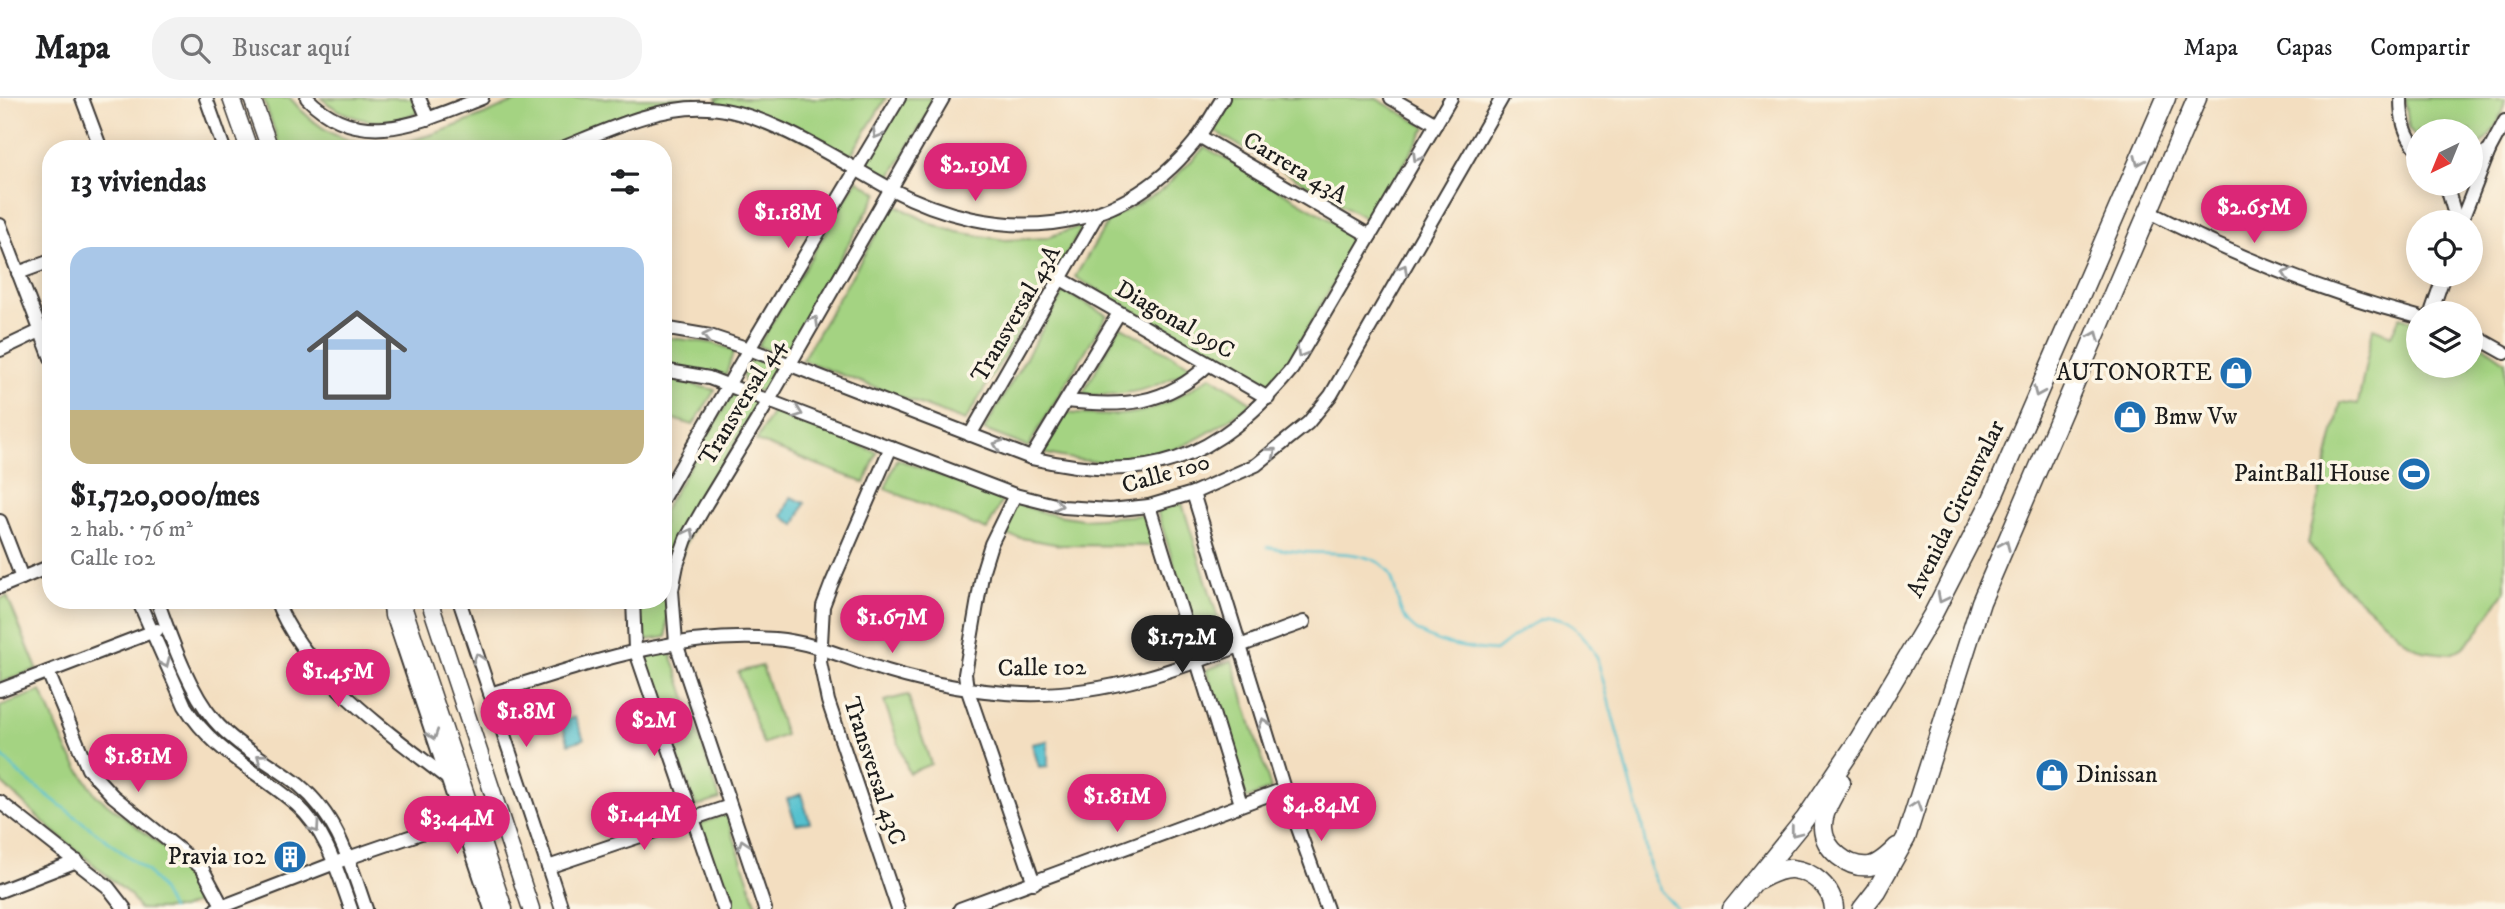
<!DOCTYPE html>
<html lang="es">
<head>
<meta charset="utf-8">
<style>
  body { margin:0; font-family:"IM FELL DW Pica",serif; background:#f2f2f2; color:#202124; height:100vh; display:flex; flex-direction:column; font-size:26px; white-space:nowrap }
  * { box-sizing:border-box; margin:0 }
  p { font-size:23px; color:#757577 }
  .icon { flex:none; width:38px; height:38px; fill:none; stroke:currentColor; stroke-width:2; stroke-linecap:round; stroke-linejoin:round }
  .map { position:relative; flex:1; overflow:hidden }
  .panel { position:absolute; left:42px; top:42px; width:630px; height:469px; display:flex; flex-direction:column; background:#fff; border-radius:28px; box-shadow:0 4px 18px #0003 }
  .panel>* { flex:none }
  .needle { width:46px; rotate:223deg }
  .fabs { position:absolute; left:2406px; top:21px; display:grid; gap:14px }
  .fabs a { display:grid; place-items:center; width:77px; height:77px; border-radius:50%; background:#fff; box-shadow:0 4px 18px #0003; font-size:35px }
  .price { position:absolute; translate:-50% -60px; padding:0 16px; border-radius:24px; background:#db2777; color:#fff; font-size:23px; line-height:46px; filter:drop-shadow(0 2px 4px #0008) }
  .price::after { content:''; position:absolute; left:50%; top:42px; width:21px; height:16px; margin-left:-10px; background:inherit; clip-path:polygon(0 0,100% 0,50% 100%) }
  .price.selected { background:#222; color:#fff }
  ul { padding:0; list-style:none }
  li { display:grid; align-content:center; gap:14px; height:371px; padding:0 28px }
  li+li { border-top:2px solid #e0e0e0 }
  li span { display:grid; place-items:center; height:217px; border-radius:21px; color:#555 }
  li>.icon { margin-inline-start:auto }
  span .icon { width:126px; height:126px; fill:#fffc; stroke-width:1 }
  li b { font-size:30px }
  h2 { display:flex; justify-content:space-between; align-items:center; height:84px; padding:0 28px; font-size:30px }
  header { display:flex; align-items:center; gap:42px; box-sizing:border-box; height:98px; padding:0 35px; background:#fff; border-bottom:2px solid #e0e0e0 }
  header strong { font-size:33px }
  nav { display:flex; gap:38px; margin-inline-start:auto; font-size:24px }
  .search { width:490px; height:63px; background:#f2f2f2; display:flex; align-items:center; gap:18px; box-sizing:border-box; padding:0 24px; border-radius:28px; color:#757577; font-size:26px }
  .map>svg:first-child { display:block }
  .green { fill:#a4d382; stroke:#60784f; stroke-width:2 }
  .water { fill:#55c1cf; stroke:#386e76; stroke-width:2 }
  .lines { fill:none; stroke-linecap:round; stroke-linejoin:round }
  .stream { stroke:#55c1cf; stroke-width:2.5 }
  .minor-casing { stroke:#3c3935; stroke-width:16 }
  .major-casing { stroke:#3c3935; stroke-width:19 }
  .highway-casing { stroke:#3c3935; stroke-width:21 }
  .minor { stroke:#fff; stroke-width:12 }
  .major { stroke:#fff; stroke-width:16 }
  .highway { stroke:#fff; stroke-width:18 }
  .oneway { stroke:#999 }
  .labels { text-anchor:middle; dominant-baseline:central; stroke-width:7; stroke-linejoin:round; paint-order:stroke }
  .street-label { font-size:24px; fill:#1c1c1c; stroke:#fcf5e5 }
  .poi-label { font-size:24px; fill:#1c1c1c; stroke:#fcf5e5; text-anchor:end }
</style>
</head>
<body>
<header>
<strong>Mapa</strong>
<div class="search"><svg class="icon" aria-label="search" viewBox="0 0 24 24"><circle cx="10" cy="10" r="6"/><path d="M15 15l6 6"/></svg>Buscar aquí</div>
<nav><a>Mapa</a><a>Capas</a><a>Compartir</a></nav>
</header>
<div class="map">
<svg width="2505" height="811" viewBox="0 0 2505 811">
  <rect width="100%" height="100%" fill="#fcf5e5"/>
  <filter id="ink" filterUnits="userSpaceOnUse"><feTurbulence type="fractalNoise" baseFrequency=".0143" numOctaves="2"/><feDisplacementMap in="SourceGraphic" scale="14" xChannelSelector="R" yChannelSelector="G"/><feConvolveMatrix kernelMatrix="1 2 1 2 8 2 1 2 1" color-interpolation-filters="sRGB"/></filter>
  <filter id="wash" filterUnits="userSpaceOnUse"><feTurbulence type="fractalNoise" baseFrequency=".00686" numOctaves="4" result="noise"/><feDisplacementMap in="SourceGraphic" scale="28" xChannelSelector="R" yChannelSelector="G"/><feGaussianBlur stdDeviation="1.57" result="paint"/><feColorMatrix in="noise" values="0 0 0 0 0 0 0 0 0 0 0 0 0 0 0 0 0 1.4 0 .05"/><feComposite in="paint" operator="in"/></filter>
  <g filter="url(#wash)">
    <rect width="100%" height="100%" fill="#f3dec0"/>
    <g class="green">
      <path d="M263 0H290C351 72 410 46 484 17 498 11 515 2 529 0 547 0 565 0 583 0 620 0 658 0 696 0L694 6 651 12 543 51H281Z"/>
      <path d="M321 0H412L418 15C409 17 399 22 390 23 366 26 339 16 321 0Z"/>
      <path d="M716 0H886L849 60 719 7Z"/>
      <path d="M904 0H937L890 80 865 66Z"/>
      <path d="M1234 0H1375L1426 29 1370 123 1214 33Z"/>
      <path d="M2405 0H2505C2503 20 2489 44 2471 52V33H2418V42L2409 31Z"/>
      <path d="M1205 49 1360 139 1286 268 1267 289 1075 179 1109 122 1162 92Z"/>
      <path d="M857 82 878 95 783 259 758 248Z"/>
      <path d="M894 106 932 126 957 134 1005 142 1046 140 1084 127 965 323 802 262Z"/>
      <path d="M1064 194 1107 217 1028 349 984 332Z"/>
      <path d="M2400 219 2418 225V268H2471V242L2481 246 2505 263V493L2474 539 2462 550 2451 556 2438 555 2422 553 2409 546 2343 487 2308 445 2341 304 2358 306 2373 230 2391 237Z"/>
      <path d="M1120 228 1193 269C1152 293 1129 298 1082 297Z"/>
      <path d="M663 239 712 245 734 252 726 277 663 268Z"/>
      <circle cx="759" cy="277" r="16"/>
      <path d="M1211 278 1252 305C1183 358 1130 377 1043 355L1066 315C1134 321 1155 316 1211 278Z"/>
      <path d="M663 280 715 292 693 327 663 318Z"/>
      <path d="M734 294 759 304 708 392 667 491V539L641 543 639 502H663V413Z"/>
      <path d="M773 313 877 354 865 385 756 343Z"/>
      <path d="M897 361 1003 401 987 432 885 391Z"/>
      <path d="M1015 405 1045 415 1083 421 1144 417 1154 448 1060 447 999 436Z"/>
      <path d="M1182 405 1226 546 1202 555 1157 413Z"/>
      <path d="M7 498 37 571 0 585V501Z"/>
      <path d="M670 553 720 701 696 709 643 559Z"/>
      <path d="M1232 562 1271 691 1246 701 1206 572Z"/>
      <path d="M762 568 785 637 763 646 738 574Z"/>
      <path d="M41 593 68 654 96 697 188 768 206 801 181 811H139L131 798 51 731 3 686 0 681V608Z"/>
      <path d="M908 597 931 666 909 675 884 603Z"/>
      <path d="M726 716 758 811H729L700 726Z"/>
    </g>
    <g class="water">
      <path d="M791 399 805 405 795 427 782 418Z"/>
      <path d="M575 619 584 641 569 646 561 624Z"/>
      <path d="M1048 643V668L1039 669 1032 646Z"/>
      <path d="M801 696 810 724 796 726 787 701Z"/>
    </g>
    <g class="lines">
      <g class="stream">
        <path d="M1267 449C1279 451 1292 453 1304 454 1330 456 1354 452 1378 464 1397 474 1394 500 1403 517 1419 546 1465 550 1495 553 1508 543 1522 531 1536 524 1563 510 1587 538 1597 560L1641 723 1650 770 1660 792 1677 811"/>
        <path d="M0 656 23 679 147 773 159 788 171 811"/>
      </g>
    </g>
  </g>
  <g filter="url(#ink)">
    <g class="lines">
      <defs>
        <g id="minor">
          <path d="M82 0 101 51"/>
          <path d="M206 0 224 51"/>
          <path d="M307 0C361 55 422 23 482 0"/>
          <path d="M419 0 428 21"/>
          <path d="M1391 0 1436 26"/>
          <path d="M2401 0C2401 21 2404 36 2418 52"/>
          <path d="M1199 38 1370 138"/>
          <path d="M560 51C605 33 658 7 708 10 767 13 839 63 891 91 996 146 1115 142 1194 45 1205 31 1213 15 1223 0"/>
          <path d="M2471 63 2489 53 2505 23"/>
          <path d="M2446 86 2457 124"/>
          <path d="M2149 114C2235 158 2325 195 2418 219"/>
          <path d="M2461 124 2489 53"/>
          <path d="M0 127 51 260"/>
          <path d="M18 175 51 163"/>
          <path d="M1061 181 1268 300"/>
          <path d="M2431 215 2444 177"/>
          <path d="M663 230 710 238 749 251 1031 360C1149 387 1215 364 1292 271L1451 0"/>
          <path d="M2471 236 2505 255"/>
          <path d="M0 252 40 233"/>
          <path d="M663 272 709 280 1015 397 1063 409 1110 412 1149 408 1193 395 1256 367 1308 325 1331 297 1502 0"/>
          <path d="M1066 303C1123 309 1165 308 1209 266"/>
          <path d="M970 337 1098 115"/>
          <path d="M891 349 831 487 823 508 820 564 828 603 898 811"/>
          <path d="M1031 360 1119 215"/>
          <path d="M1193 395 1284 691 1327 811"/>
          <path d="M1015 397 991 446 983 472 965 576 967 590 1034 785"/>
          <path d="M663 400 749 251 899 0"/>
          <path d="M1149 408 1241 706"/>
          <path d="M0 423 22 480"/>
          <path d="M0 489 51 468"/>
          <path d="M138 502 185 608C212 653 259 674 297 707 327 734 338 775 351 811"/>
          <path d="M157 502C171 540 188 591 214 622 237 649 272 665 299 687 338 719 350 765 366 811"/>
          <path d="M276 502C305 577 387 633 448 681"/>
          <path d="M459 502 562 811"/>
          <path d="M633 502 635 551 724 811"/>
          <path d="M390 509 491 811"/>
          <path d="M48 574 88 671 113 698 202 770 224 811"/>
          <path d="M0 592 157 532"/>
          <path d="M490 596C584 567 675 533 775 541 814 544 850 562 887 573 930 586 978 594 1023 596 1122 599 1213 557 1304 524"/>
          <path d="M0 704 108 789 125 811"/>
          <path d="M548 769 730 708"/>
          <path d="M0 793 77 763"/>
          <path d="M216 811 348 760 462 721"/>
          <path d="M765 811 676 545 672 492 677 467 686 441 706 406 768 304 943 0"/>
          <path d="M960 811 1284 691"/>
        </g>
        <g id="major">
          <path d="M231 0 249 51"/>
          <path d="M252 0 270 51"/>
          <path d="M392 502 393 518"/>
          <path d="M401 502 504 811"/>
          <path d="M429 502 531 811"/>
        </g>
        <g id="highway">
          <path d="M1841 684C1834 697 1822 714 1823 730 1824 751 1848 771 1870 768 1880 766 1890 756 1897 749"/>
          <path d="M1759 782C1768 777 1781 770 1792 771 1812 773 1833 790 1834 811"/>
          <path d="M1732 811 1805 721 1859 641 1933 516 1992 401 2166 0"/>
          <path d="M1862 811 1876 793 1906 740 1981 504 2197 0"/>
        </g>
      </defs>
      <use href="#minor" class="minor-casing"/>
      <use href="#major" class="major-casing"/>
      <use href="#highway" class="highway-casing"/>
      <use href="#minor" class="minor"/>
      <use href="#major" class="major"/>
      <use href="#highway" class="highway"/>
    </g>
    <defs><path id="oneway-chevron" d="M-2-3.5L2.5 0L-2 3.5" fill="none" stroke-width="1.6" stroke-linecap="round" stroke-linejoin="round" transform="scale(1.75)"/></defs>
    <g class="oneway">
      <use href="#oneway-chevron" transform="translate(877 36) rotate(120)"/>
      <use href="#oneway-chevron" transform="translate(1417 59) rotate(120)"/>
      <use href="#oneway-chevron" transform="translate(2139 63) rotate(114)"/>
      <use href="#oneway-chevron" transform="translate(1403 171) rotate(-60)"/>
      <use href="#oneway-chevron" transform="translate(2287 176) rotate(-160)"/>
      <use href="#oneway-chevron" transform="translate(814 223) rotate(-60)"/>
      <use href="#oneway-chevron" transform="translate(707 238) rotate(-167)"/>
      <use href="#oneway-chevron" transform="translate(2095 238) rotate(-67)"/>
      <use href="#oneway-chevron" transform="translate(1301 255) rotate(120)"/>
      <use href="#oneway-chevron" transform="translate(2038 294) rotate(113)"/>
      <use href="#oneway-chevron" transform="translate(798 315) rotate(20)"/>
      <use href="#oneway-chevron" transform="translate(998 347) rotate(-160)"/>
      <use href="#oneway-chevron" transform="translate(1272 354) rotate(-39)"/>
      <use href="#oneway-chevron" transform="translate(1058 407) rotate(12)"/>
      <use href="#oneway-chevron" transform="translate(690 435) rotate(-63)"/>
      <use href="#oneway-chevron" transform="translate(2005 447) rotate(-67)"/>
      <use href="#oneway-chevron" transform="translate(1942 500) rotate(117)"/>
      <use href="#oneway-chevron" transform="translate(478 560) rotate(-108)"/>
      <use href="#oneway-chevron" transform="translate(165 565) rotate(66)"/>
      <use href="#oneway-chevron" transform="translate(1264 625) rotate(-107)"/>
      <use href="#oneway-chevron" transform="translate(433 637) rotate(72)"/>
      <use href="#oneway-chevron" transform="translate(261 660) rotate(-144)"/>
      <use href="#oneway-chevron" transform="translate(1916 708) rotate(-72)"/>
      <use href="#oneway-chevron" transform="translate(315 730) rotate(55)"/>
      <use href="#oneway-chevron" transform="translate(1795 734) rotate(128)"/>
      <use href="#oneway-chevron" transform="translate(743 746) rotate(-108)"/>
    </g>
  </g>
  <defs>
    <symbol id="shop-disc" viewBox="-11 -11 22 22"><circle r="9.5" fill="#1f6fb2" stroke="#fcf5e5"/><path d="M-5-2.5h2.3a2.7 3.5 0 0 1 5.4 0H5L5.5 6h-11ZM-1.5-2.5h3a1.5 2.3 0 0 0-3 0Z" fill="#fff"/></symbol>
    <symbol id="stadium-disc" viewBox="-11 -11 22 22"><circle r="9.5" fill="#1f6fb2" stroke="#fcf5e5"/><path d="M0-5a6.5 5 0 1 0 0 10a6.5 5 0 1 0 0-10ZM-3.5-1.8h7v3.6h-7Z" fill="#fff"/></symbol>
    <symbol id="building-disc" viewBox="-11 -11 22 22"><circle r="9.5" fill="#1f6fb2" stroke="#fcf5e5"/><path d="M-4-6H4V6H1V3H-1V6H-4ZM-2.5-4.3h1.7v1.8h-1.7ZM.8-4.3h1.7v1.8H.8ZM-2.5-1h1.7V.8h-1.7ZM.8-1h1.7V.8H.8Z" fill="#fff"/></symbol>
  </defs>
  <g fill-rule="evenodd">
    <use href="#shop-disc" x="2217" y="256" width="38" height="38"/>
    <use href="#shop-disc" x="2111" y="300" width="38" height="38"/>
    <use href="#stadium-disc" x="2395" y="357" width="38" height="38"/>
    <use href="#shop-disc" x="2033" y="658" width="38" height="38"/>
    <use href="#building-disc" x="271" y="740" width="38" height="38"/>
  </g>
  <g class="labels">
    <g class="street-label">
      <text transform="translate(1295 70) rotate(31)">Carrera 43A</text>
      <text transform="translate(1016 216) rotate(-60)">Transversal 43A</text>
      <text transform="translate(1175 222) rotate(30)">Diagonal 99C</text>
      <text transform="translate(742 304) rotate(-59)">Transversal 44</text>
      <text transform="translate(1166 376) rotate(-16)">Calle 100</text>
      <text transform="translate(1956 411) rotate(-64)">Avenida Circunvalar</text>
      <text transform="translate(1042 570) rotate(-1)">Calle 102</text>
      <text transform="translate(874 673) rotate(72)">Transversal 43C</text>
    </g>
    <g class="poi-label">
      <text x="2212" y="275">AUTONORTE</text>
      <text x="2154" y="319" text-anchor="start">Bmw Vw</text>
      <text x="2390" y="376">PaintBall House</text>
      <text x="2076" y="677" text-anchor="start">Dinissan</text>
      <text x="266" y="759">Pravia 102</text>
    </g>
  </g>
</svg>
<div class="fabs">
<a><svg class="needle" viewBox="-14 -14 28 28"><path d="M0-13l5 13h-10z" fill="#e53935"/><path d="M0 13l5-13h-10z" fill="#757577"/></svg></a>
<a><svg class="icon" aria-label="locate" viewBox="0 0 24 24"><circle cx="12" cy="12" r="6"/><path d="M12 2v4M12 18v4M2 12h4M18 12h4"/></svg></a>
<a><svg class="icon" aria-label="layers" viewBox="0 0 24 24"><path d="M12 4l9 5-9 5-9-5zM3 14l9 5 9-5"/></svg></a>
</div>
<b class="price" style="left:975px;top:105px">$2.19M</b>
<b class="price" style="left:2254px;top:147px">$2.65M</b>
<b class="price" style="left:788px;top:152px">$1.18M</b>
<b class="price" style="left:892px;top:557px">$1.67M</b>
<b class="price selected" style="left:1182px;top:577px">$1.72M</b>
<b class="price" style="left:338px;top:611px">$1.45M</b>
<b class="price" style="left:526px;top:651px">$1.8M</b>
<b class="price" style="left:654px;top:660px">$2M</b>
<b class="price" style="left:138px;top:696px">$1.81M</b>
<b class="price" style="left:1117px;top:736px">$1.81M</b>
<b class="price" style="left:1321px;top:745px">$4.84M</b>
<b class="price" style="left:644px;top:754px">$1.44M</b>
<b class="price" style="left:457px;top:758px">$3.44M</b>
<section class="panel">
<h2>13 viviendas<svg class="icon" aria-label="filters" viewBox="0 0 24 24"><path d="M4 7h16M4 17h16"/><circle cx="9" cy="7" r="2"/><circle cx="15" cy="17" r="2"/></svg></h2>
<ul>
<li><span style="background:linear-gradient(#a9c7e8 75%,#c2b280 0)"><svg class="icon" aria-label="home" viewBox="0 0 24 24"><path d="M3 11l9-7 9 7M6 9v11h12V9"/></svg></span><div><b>$1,720,000/mes</b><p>2 hab. · 76 m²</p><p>Calle 102</p></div></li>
</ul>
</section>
</div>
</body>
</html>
